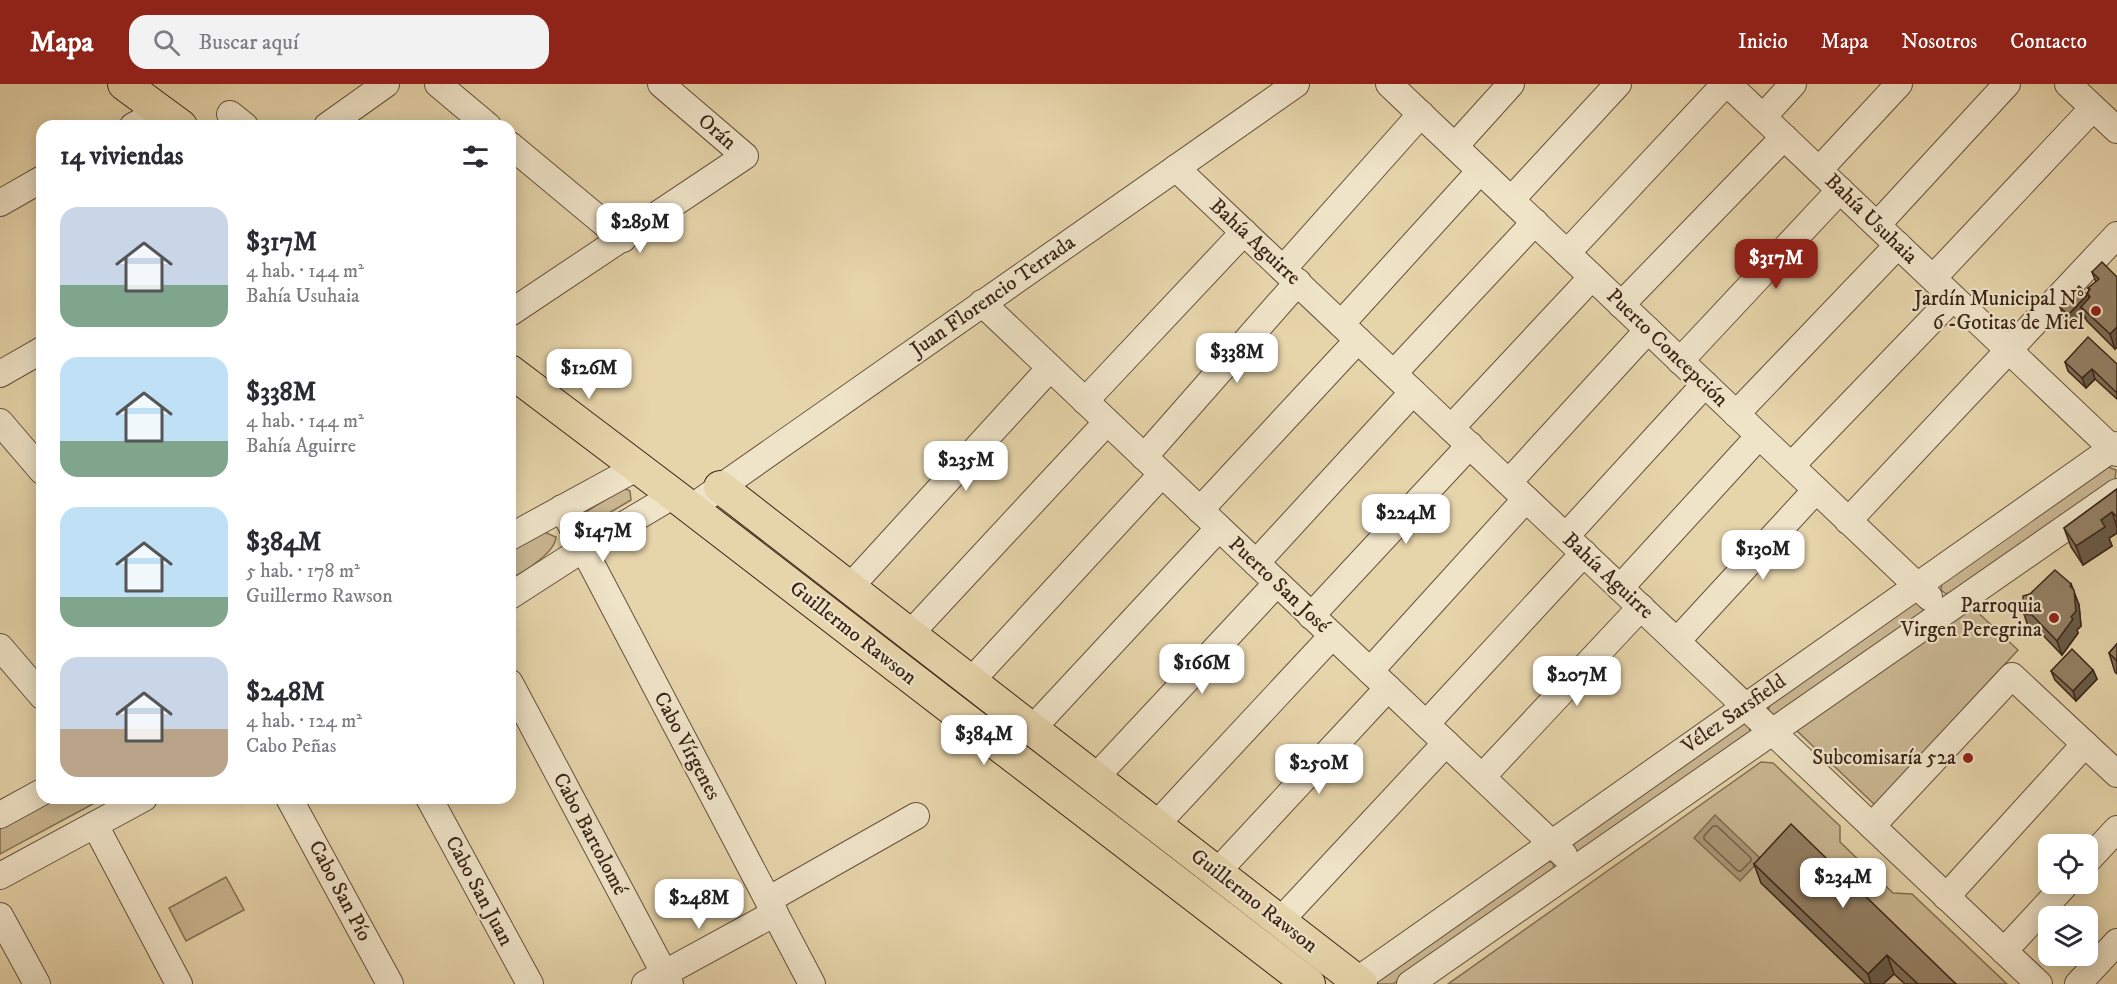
<!DOCTYPE html>
<html lang="es">
<head>
<meta charset="utf-8">
<style>
  body { margin:0; font-family:"IM FELL DW Pica",serif; background:#f2f2f3; color:#2b2b33; height:100vh; display:flex; flex-direction:column; font-size:22px; white-space:nowrap }
  * { box-sizing:border-box; margin:0 }
  p { font-size:20px; color:#7c7c81 }
  .icon { flex:none; width:33px; height:33px; fill:none; stroke:currentColor; stroke-width:2; stroke-linecap:round; stroke-linejoin:round }
  .map { position:relative; flex:1; overflow:hidden }
  .side { position:absolute; left:36px; top:36px; width:480px; height:684px; display:flex; flex-direction:column; background:#fff; border-radius:18px; box-shadow:0 3px 15px #0003 }
  .side>* { flex:none }
  .fabs { position:absolute; left:2038px; top:750px; display:grid; gap:12px }
  .fabs a { display:grid; place-items:center; width:60px; height:60px; border-radius:12px; background:#fff; box-shadow:0 3px 15px #0003; font-size:30px }
  .price { position:absolute; translate:-50% -51px; padding:0 14px; border-radius:12px; background:#fff; color:#222; font-size:20px; line-height:39px; filter:drop-shadow(0 2px 3px #0008) }
  .price::after { content:''; position:absolute; left:50%; top:36px; width:18px; height:14px; margin-left:-9px; background:inherit; clip-path:polygon(0 0,100% 0,50% 100%) }
  .price.current { background:#8f2418; color:#fff }
  ul { padding:0; list-style:none }
  li { display:flex; align-items:center; gap:18px; height:150px; padding:0 24px }
  li span { display:grid; place-items:center; flex:none; width:168px; height:120px; border-radius:18px; color:#555 }
  li>.icon { margin-inline-start:auto }
  span .icon { width:72px; height:72px; fill:#fffc; stroke-width:1 }
  li b { font-size:26px }
  h2 { display:flex; justify-content:space-between; align-items:center; height:72px; padding:0 24px; font-size:26px }
  header { display:flex; align-items:center; gap:36px; box-sizing:border-box; height:84px; padding:0 30px; background:#8f2418; color:#fff }
  header strong { font-size:28px }
  nav { display:flex; gap:33px; margin-inline-start:auto; font-size:21px }
  .search { width:420px; height:54px; background:#f2f2f3; display:flex; align-items:center; gap:15px; box-sizing:border-box; padding:0 21px; border-radius:18px; color:#7c7c81; font-size:22px }
  .map>svg:first-child { display:block }
  .green { fill:#c9b691; stroke:#826e54; stroke-width:1.5 }
  .water { fill:#ac9878; stroke:#7e6a52; stroke-width:1.5 }
  .lines { fill:none; stroke-linecap:round; stroke-linejoin:round }
  .shore { stroke:#735e48; stroke-width:1.5 }
  .minor-casing { stroke:#65513c; stroke-width:28 }
  .major-casing { stroke:#3a2518; stroke-width:34 }
  .minor { stroke:#efe3c8; stroke-width:26 }
  .major { stroke:#e6d4aa; stroke-width:32 }
  .wall { fill:#7e6e56; stroke:#3a2518; stroke-width:1.5 }
  .shaded-wall { fill:#675a46; stroke:#3a2518; stroke-width:1.5 }
  .building { fill:#938064; stroke:#3a2518; stroke-width:1.5 }
  .poi-dot { fill:#8f2418; stroke:#efe3c8; stroke-width:2 }
  .labels { text-anchor:middle; dominant-baseline:central; stroke-width:4.5; stroke-linejoin:round; paint-order:stroke }
  .street-label { font-size:21px; fill:#3a2518; stroke:#efe3c8 }
  .poi-label { font-size:21px; fill:#3a2518; stroke:#efe3c8; text-anchor:end }
</style>
</head>
<body>
<header>
<strong>Mapa</strong>
<div class="search"><svg class="icon" aria-label="search" viewBox="0 0 24 24"><circle cx="10" cy="10" r="6"/><path d="M15 15l6 6"/></svg>Buscar aquí</div>
<nav><a>Inicio</a><a>Mapa</a><a>Nosotros</a><a>Contacto</a></nav>
</header>
<div class="map">
<svg width="2117" height="900" viewBox="0 0 2117 900">
  <rect width="100%" height="100%" fill="#e6d4aa"/>
  <filter id="stains"><feTurbulence type="fractalNoise" baseFrequency=".00333" numOctaves="4"/><feColorMatrix values="0 0 0 0 .2 0 0 0 0 .09 0 0 0 0 .02 0 0 0 .5 -.17"/></filter>
  <radialGradient id="worn" r=".72"><stop offset=".6" stop-color="#630" stop-opacity="0"/><stop offset="1" stop-color="#630" stop-opacity=".3"/></radialGradient>
  <g class="green">
    <path d="M2108 383 2116 386 2115 395 1951 508 1946 510 1941 506 1942 498Z"/>
    <path d="M624 404 630 407 631 416 587 442 581 431Z"/>
    <path d="M544 448 556 453C555 469 524 488 510 495V465Z"/>
    <path d="M1917 518 1923 521 1925 527 1773 632 1768 628 1770 620Z"/>
    <path d="M1971 522 2018 566 1875 721 1794 644Z"/>
    <path d="M1743 639 1749 642 1750 647 1748 652 1578 768 1575 767 1572 761Z"/>
    <path d="M1761 678 1773 679 1840 742V758L1893 809 1912 810 2007 900H1448Z"/>
    <path d="M45 714H104L0 770V738Z"/>
    <path d="M1547 777 1553 779 1554 785 1552 789 1393 900H1377V898Z"/>
    <path d="M226 793 244 826 186 857 169 824Z"/>
  </g>
  <path class="water" d="M1715 731 1761 775 1740 797 1694 754Z"/>
  <g class="lines">
    <path class="shore" d="M1713 742H1717L1751 774V777L1741 787H1738L1704 755V752Z"/>
    <defs>
      <g id="minor">
        <path d="M438 0 488 42"/>
        <path d="M1389 0 1929 513"/>
        <path d="M1728 0 2117 369"/>
        <path d="M2068 0 2117 46"/>
        <path d="M230 30 245 42"/>
        <path d="M1763 33 1793 0"/>
        <path d="M133 42 160 27"/>
        <path d="M327 42 386 0"/>
        <path d="M510 61 623 155"/>
        <path d="M1455 62 1511 0"/>
        <path d="M1176 84 2039 900"/>
        <path d="M1819 86 1899 0"/>
        <path d="M1511 116 1618 0"/>
        <path d="M0 119 42 95"/>
        <path d="M1877 141 2007 0"/>
        <path d="M1567 169 1725 0"/>
        <path d="M1283 185 1421 30"/>
        <path d="M1933 194 2093 24"/>
        <path d="M982 219 1564 771"/>
        <path d="M1621 221 1784 53"/>
        <path d="M510 229 745 72 661 0"/>
        <path d="M1341 240 1480 87"/>
        <path d="M1680 277 1840 106"/>
        <path d="M1394 289 1535 138"/>
        <path d="M0 290 42 266"/>
        <path d="M1085 317 1244 148"/>
        <path d="M1736 330 1898 161"/>
        <path d="M0 338 42 387"/>
        <path d="M1451 344 1592 193"/>
        <path d="M1144 373 1298 198"/>
        <path d="M1791 382 1953 214"/>
        <path d="M1509 398 1648 246"/>
        <path d="M562 424 812 900"/>
        <path d="M691 424 1296 0"/>
        <path d="M1200 426 1358 256"/>
        <path d="M1848 437 2117 151"/>
        <path d="M1566 452 1705 300"/>
        <path d="M510 453 638 383"/>
        <path d="M1256 479 1413 308"/>
        <path d="M850 503 1050 284"/>
        <path d="M1620 504 1759 352"/>
        <path d="M510 512 583 465 674 411"/>
        <path d="M1311 532 1470 361"/>
        <path d="M910 550 1107 338"/>
        <path d="M1677 557 1816 406"/>
        <path d="M0 563 42 612"/>
        <path d="M1370 587 1526 415"/>
        <path d="M971 597 1162 390"/>
        <path d="M510 599 670 900"/>
        <path d="M1426 640 1584 469"/>
        <path d="M1032 645 1219 444"/>
        <path d="M1482 693 1641 523"/>
        <path d="M1095 694 1277 499"/>
        <path d="M289 714 390 900"/>
        <path d="M429 714 530 900"/>
        <path d="M0 731 42 708"/>
        <path d="M95 741 179 900"/>
        <path d="M1156 741 1332 552"/>
        <path d="M1872 742 2012 592 2117 690"/>
        <path d="M2088 776 2117 745"/>
        <path d="M1217 788 1388 604"/>
        <path d="M0 792 144 714"/>
        <path d="M1946 813 2085 660"/>
        <path d="M768 816 916 732"/>
        <path d="M0 832 37 900"/>
        <path d="M1280 837 1446 659"/>
        <path d="M2004 867 2066 800"/>
        <path d="M645 900 775 829"/>
        <path d="M1352 900 2117 361"/>
        <path d="M1410 900 2117 408"/>
        <path d="M2078 900 2117 858"/>
      </g>
      <g id="major">
        <path d="M124 0 181 42"/>
        <path d="M510 287 674 411 1309 900"/>
        <path d="M720 403 1361 900"/>
      </g>
    </defs>
    <use href="#minor" class="minor-casing"/>
    <use href="#major" class="major-casing"/>
    <use href="#minor" class="minor"/>
    <use href="#major" class="major"/>
  </g>
  <g class="wall">
    <path d="M2092 188 2117 193V263L2115 265 2087 237 2085 233 2074 245 2065 237 2060 223 2087 210 2089 206 2088 204 2096 198Z"/>
    <path d="M2065 278 2117 280V315L2095 295 2086 304 2068 287Z"/>
    <path d="M2117 405V449L2109 454 2112 462 2083 481 2071 463 2064 444Z"/>
    <path d="M2071 500 2079 521 2081 542 2077 546 2078 549 2062 571 2037 545H2029L2024 530 2030 510Z"/>
    <path d="M2117 560V590L2115 588 2109 569Z"/>
    <path d="M2093 586 2097 595 2076 617 2055 596 2051 587Z"/>
    <path d="M1754 780 1956 900H1905L1894 890 1883 900H1866L1761 799Z"/>
  </g>
  <g class="shaded-wall">
    <path d="M2088 210 2093 225 2081 223 2085 233 2074 245 2068 231Z"/>
    <path d="M2117 243V263L2115 265 2110 250Z"/>
    <path d="M2092 285 2095 295 2086 304 2082 294Z"/>
    <path d="M2112 428 2117 443V449L2109 454 2112 462 2083 481 2076 462 2101 436Z"/>
    <path d="M2071 500 2079 521 2081 542 2077 546 2078 549 2062 571 2057 557 2070 502Z"/>
    <path d="M2093 586 2097 595 2076 617 2073 607Z"/>
    <path d="M1887 871 1894 890 1883 900H1871L1868 890Z"/>
  </g>
  <g class="building">
    <path d="M2102 178 2117 193V243L2110 250 2081 223 2090 213 2088 210 2068 231 2060 223 2079 202 2087 210 2090 205 2088 204 2099 195 2092 188Z"/>
    <path d="M2088 253 2117 280V307L2116 308 2092 285 2082 294 2065 278Z"/>
    <path d="M2117 405V433L2112 428 2101 436 2105 443 2076 462 2064 444Z"/>
    <path d="M2055 486 2071 500 2070 502 2074 506 2076 527 2071 533 2073 535 2057 557 2032 531 2024 530 2023 512 2030 510Z"/>
    <path d="M2117 560V577L2109 569Z"/>
    <path d="M2072 565 2093 586 2073 607 2051 587Z"/>
    <path d="M1791 740 1956 900H1918L1887 871 1868 890 1754 780Z"/>
  </g>
  <g class="poi-dot">
    <circle cx="2096" cy="227" r="6"/>
    <circle cx="2054" cy="534" r="6"/>
    <circle cx="1968" cy="674" r="6"/>
  </g>
  <g class="labels">
    <g class="street-label">
      <text transform="translate(717 48) rotate(41)">Orán</text>
      <text transform="translate(1871 135) rotate(44)">Bahía Usuhaia</text>
      <text transform="translate(1255 158) rotate(43)">Bahía Aguirre</text>
      <text transform="translate(993 212) rotate(-35)">Juan Florencio Terrada</text>
      <text transform="translate(1667 264) rotate(44)">Puerto Concepción</text>
      <text transform="translate(1608 492) rotate(43)">Bahía Aguirre</text>
      <text transform="translate(1279 501) rotate(43)">Puerto San José</text>
      <text transform="translate(853 549) rotate(38)">Guillermo Rawson</text>
      <text transform="translate(1734 630) rotate(-35)">Vélez Sarsfield</text>
      <text transform="translate(687 662) rotate(62)">Cabo Vírgenes</text>
      <text transform="translate(590 750) rotate(62)">Cabo Bartolomé</text>
      <text transform="translate(340 807) rotate(62)">Cabo San Pío</text>
      <text transform="translate(479 807) rotate(62)">Cabo San Juan</text>
      <text transform="translate(1254 817) rotate(38)">Guillermo Rawson</text>
    </g>
    <g class="poi-label">
      <text x="2084" y="215">Jardín Municipal N°<tspan x="2084" dy="24">6 -Gotitas de Miel</tspan></text>
      <text x="2042" y="522">Parroquia<tspan x="2042" dy="24">Virgen Peregrina</tspan></text>
      <text x="1956" y="674">Subcomisaría 52a</text>
    </g>
  </g>
  <rect width="100%" height="100%" filter="url(#stains)"/>
  <rect width="100%" height="100%" fill="url(#worn)"/>
</svg>
<div class="fabs">
<a><svg class="icon" aria-label="locate" viewBox="0 0 24 24"><circle cx="12" cy="12" r="6"/><path d="M12 2v4M12 18v4M2 12h4M18 12h4"/></svg></a>
<a><svg class="icon" aria-label="layers" viewBox="0 0 24 24"><path d="M12 4l9 5-9 5-9-5zM3 14l9 5 9-5"/></svg></a>
</div>
<b class="price" style="left:640px;top:170px">$289M</b>
<b class="price current" style="left:1776px;top:206px">$317M</b>
<b class="price" style="left:1237px;top:300px">$338M</b>
<b class="price" style="left:589px;top:316px">$126M</b>
<b class="price" style="left:966px;top:408px">$235M</b>
<b class="price" style="left:1406px;top:461px">$224M</b>
<b class="price" style="left:603px;top:479px">$147M</b>
<b class="price" style="left:1763px;top:497px">$130M</b>
<b class="price" style="left:1202px;top:611px">$166M</b>
<b class="price" style="left:1577px;top:623px">$207M</b>
<b class="price" style="left:984px;top:682px">$384M</b>
<b class="price" style="left:1319px;top:711px">$250M</b>
<b class="price" style="left:1843px;top:825px">$234M</b>
<b class="price" style="left:699px;top:846px">$248M</b>
<section class="side">
<h2>14 viviendas<svg class="icon" aria-label="filters" viewBox="0 0 24 24"><path d="M4 7h16M4 17h16"/><circle cx="9" cy="7" r="2"/><circle cx="15" cy="17" r="2"/></svg></h2>
<ul>
<li><span style="background:linear-gradient(#c9d6e8 65%,#7fa58c 0)"><svg class="icon" aria-label="home" viewBox="0 0 24 24"><path d="M3 11l9-7 9 7M6 9v11h12V9"/></svg></span><div><b>$317M</b><p>4 hab. · 144 m²</p><p>Bahía Usuhaia</p></div></li>
<li><span style="background:linear-gradient(#bfe0f5 70%,#7fa58c 0)"><svg class="icon" aria-label="home" viewBox="0 0 24 24"><path d="M3 11l9-7 9 7M6 9v11h12V9"/></svg></span><div><b>$338M</b><p>4 hab. · 144 m²</p><p>Bahía Aguirre</p></div></li>
<li><span style="background:linear-gradient(#bfe0f5 75%,#7fa58c 0)"><svg class="icon" aria-label="home" viewBox="0 0 24 24"><path d="M3 11l9-7 9 7M6 9v11h12V9"/></svg></span><div><b>$384M</b><p>5 hab. · 178 m²</p><p>Guillermo Rawson</p></div></li>
<li><span style="background:linear-gradient(#c9d6e8 60%,#b9a48a 0)"><svg class="icon" aria-label="home" viewBox="0 0 24 24"><path d="M3 11l9-7 9 7M6 9v11h12V9"/></svg></span><div><b>$248M</b><p>4 hab. · 124 m²</p><p>Cabo Peñas</p></div></li>
</ul>
</section>
</div>
</body>
</html>
